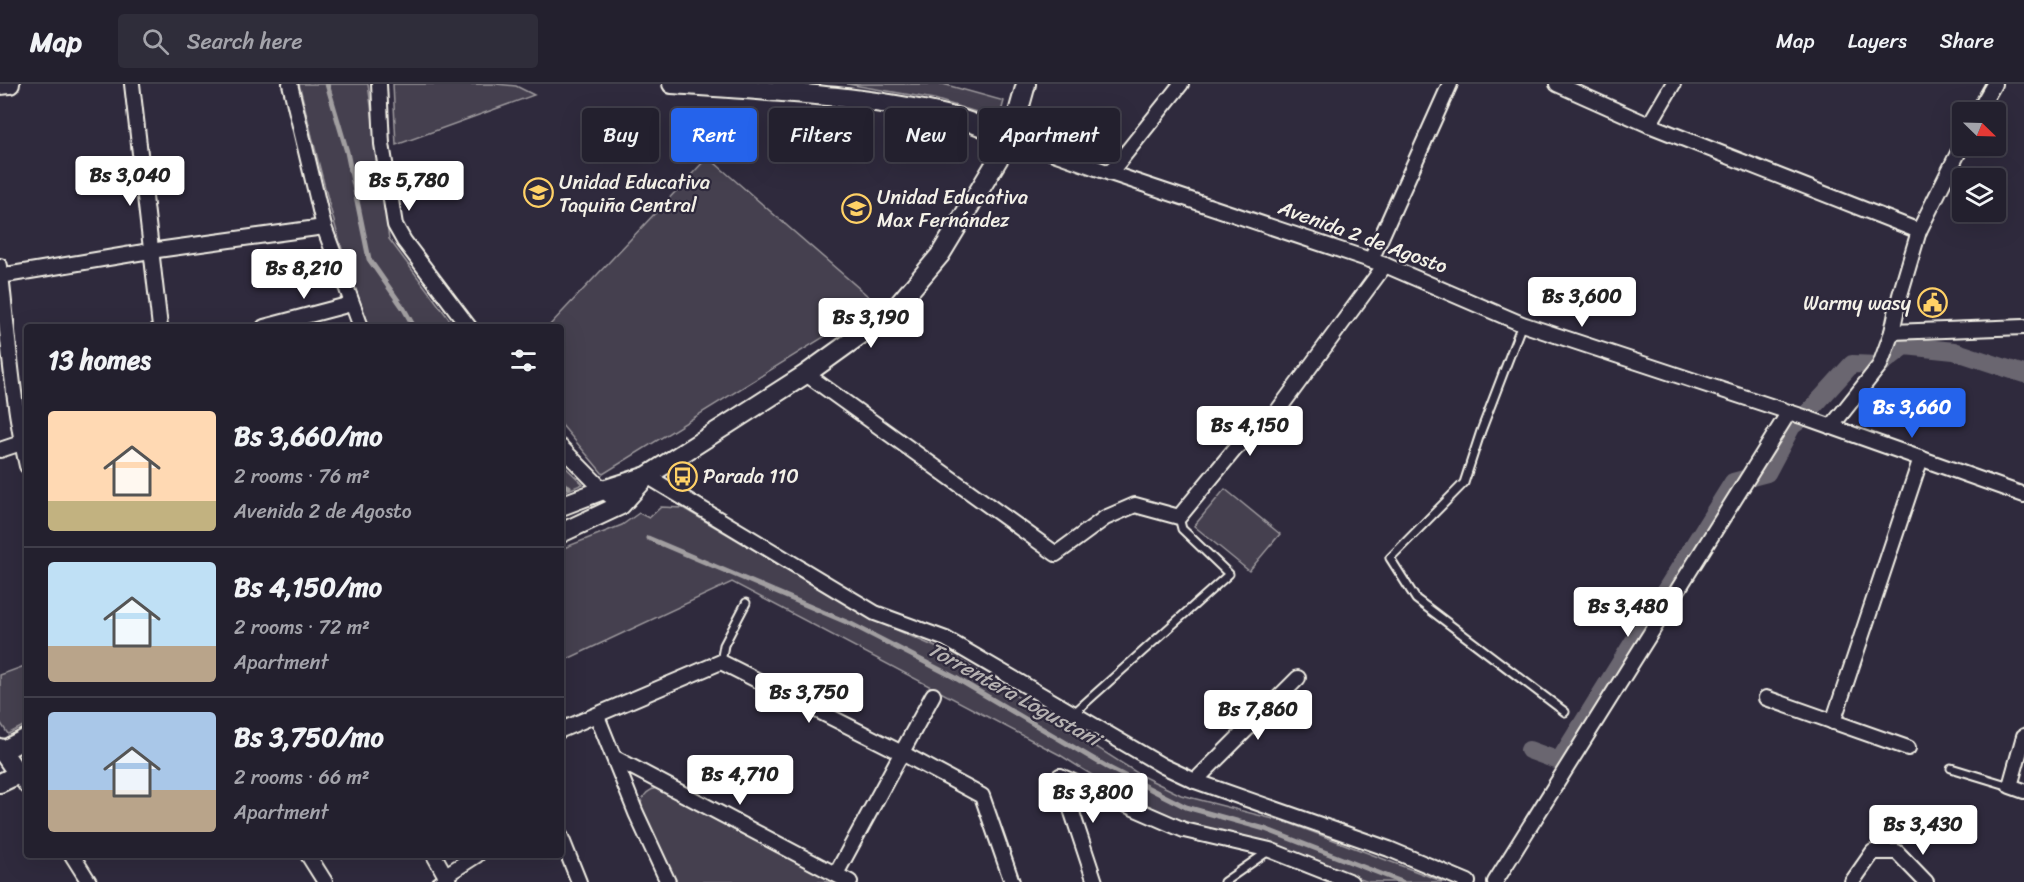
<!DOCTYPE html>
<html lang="en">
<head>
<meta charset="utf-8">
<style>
  body { margin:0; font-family:Sriracha,sans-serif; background:#2f2d3a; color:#f1f3f6; height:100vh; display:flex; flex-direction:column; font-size:22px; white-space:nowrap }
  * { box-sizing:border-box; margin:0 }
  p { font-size:20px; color:#a3a3aa }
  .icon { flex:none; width:33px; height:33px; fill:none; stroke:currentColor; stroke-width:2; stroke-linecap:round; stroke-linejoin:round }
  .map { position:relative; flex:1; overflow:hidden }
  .side { position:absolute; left:24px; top:240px; width:540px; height:534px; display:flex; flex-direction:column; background:#23202e; border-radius:6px; box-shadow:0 6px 24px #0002,0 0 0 2px #403e4a }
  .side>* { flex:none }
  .banner { position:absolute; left:582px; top:24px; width:570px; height:54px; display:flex; gap:12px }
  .needle { width:39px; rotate:113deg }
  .fabs { position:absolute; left:1952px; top:18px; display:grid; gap:12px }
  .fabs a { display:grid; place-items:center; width:54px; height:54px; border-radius:6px; background:#23202e; box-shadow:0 6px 24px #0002,0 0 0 2px #403e4a; font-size:30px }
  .price { position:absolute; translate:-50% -51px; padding:0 14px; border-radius:6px; background:#fff; color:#222; font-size:20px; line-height:39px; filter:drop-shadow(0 2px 3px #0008) }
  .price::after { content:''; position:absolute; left:50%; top:36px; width:18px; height:14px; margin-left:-9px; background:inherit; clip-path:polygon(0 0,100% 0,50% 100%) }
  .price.current { background:#2563eb; color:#fff }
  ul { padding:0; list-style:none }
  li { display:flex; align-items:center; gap:18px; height:150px; padding:0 24px }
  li+li { border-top:2px solid #403e4a }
  li span { display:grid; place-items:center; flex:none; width:168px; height:120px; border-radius:6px; color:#555 }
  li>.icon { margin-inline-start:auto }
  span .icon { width:72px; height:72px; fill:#fffc; stroke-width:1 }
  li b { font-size:26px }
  h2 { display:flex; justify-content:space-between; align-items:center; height:72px; padding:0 24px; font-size:26px }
  .pill { padding:0 21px; border-radius:6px; background:#23202e; box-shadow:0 6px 24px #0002,0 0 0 2px #403e4a; font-size:21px; line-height:54px }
  .pill.current { background:#2563eb; color:#fff }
  header { display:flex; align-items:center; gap:36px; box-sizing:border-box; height:84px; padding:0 30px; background:#23202e; border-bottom:2px solid #403e4a }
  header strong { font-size:28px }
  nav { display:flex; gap:33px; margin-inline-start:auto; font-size:21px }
  .search { width:420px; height:54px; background:#2f2d3a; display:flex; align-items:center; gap:15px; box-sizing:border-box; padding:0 21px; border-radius:6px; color:#a3a3aa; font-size:22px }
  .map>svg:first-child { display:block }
  .green { fill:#454050; stroke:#9c989c; stroke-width:1.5 }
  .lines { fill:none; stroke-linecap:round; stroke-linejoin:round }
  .stream { stroke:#a19ea0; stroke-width:5 }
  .canal { stroke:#6a6670; stroke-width:18 }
  .lane-casing { stroke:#f4f1e8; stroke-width:11 }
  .street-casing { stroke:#f4f1e8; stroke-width:18 }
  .secondary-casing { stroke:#f4f1e8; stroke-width:22 }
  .lane { stroke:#2f2a3d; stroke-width:7 }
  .street { stroke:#2f2a3d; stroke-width:14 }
  .secondary { stroke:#2f2a3d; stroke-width:18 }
  .labels { text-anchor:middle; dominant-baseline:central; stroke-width:4.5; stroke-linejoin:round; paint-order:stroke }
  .poi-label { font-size:20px; fill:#f4f1e8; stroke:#2f2a3d; text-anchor:start }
  .street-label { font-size:20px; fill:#f4f1e8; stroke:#2f2a3d }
  .water-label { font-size:21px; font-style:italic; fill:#b6b2b2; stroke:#2f2a3d }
</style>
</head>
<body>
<header>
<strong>Map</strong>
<div class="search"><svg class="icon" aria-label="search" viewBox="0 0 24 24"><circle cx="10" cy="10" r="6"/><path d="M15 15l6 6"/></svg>Search here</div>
<nav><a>Map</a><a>Layers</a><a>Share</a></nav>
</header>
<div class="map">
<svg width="2024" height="798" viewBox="0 0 2024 798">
  <rect width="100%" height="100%" fill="#2f2a3d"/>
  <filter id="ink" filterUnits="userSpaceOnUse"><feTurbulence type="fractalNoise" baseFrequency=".0167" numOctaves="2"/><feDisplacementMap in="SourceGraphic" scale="12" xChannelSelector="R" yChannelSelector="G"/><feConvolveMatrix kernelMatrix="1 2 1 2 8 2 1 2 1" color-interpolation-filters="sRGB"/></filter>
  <g filter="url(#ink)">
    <g class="green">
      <path d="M299 0H368L389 155 455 243H370C337 165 320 82 299 0Z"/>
      <path d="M393 0H496L516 2 534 11 396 61Z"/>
      <path d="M847 0H943L1004 17 999 35 934 15Z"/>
      <path d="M708 73 877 220 603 390 561 340V243H548Z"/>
      <path d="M561 379 583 400 561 409Z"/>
      <path d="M1225 405 1280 450 1249 487 1194 442Z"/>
      <path d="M661 423 683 424 867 533 947 568 1142 692 1181 711 1289 739 1444 798H1368L1273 761 1178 736 1124 711 1060 671 732 498 561 578V465L622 441 639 429 649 434Z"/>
      <path d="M27 581V640L8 650 0 638V591Z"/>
      <path d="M656 704H662L838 798H674L640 723C642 713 646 707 656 704Z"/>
    </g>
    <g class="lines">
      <g class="stream">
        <path d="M327 0 347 68 369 175 404 225 414 243"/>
        <path d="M561 399 569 403"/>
        <path d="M648 454 851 540 954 593 1107 683 1186 723 1265 745 1402 798"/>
      </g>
      <path class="canal" d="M1529 666 1559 677 1733 398 1767 389 1792 342 1804 333 1852 280 1880 281 1905 262 1954 267 2024 290"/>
      <defs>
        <g id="lane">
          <path d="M1522 240 1481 347 1464 399 1390 474 1416 515 1565 628"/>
          <path d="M721 578 724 561 746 519"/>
          <path d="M1074 629 1229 490 1182 445 1179 433"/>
          <path d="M1951 684 2010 702"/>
          <path d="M436 798 446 791"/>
          <path d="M1224 798 1270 766"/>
        </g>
        <g id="street">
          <path d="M132 0 160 243"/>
          <path d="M290 0 324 143 361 243"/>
          <path d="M379 0 382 60 395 141 404 157 469 243"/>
          <path d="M1557 0 1649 41 1919 147"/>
          <path d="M1978 28 1994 0"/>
          <path d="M1649 41 1673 0"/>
          <path d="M1011 54 1110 89 1385 181 1522 240 1804 333 2024 411"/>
          <path d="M1110 89 1181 0"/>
          <path d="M1371 176 1450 0"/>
          <path d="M0 182C8 249 12 317 27 382"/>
          <path d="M0 192 150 167 324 143"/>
          <path d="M264 243 351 220"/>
          <path d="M1892 248 2024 243"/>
          <path d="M806 290 1056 470 1105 434 1135 421 1179 433 1235 365 1276 329 1385 181"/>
          <path d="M1831 343 1880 281 1892 248 1900 211 1919 147 1962 61"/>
          <path d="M561 363 603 406 621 421"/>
          <path d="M0 366 27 357"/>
          <path d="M647 392 875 529 946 555 1163 682 1195 697 1389 765 1468 798"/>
          <path d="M1766 614 1908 664"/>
          <path d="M597 632 636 729 668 798"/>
          <path d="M1833 638 1921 374"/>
          <path d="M561 646 721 578 902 669 982 712 1012 798"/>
          <path d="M2024 652 2010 702 2024 707"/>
          <path d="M615 674 850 798"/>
          <path d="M18 690 27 703"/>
          <path d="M1060 692 1184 746 1270 766 1351 798"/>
          <path d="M1060 692 1095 798"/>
          <path d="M1195 697 1298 594"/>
          <path d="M561 753 579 798"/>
          <path d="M72 771 89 798"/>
          <path d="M308 771 325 798"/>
          <path d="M434 771 449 798"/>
          <path d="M836 790 933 611"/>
          <path d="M446 791 477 771"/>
          <path d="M1495 798 1789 328"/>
          <path d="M1852 798 1873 768H1897L1926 798"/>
        </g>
        <g id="secondary">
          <path d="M672 0C763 7 856 10 946 31 968 36 990 46 1011 54"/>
          <path d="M0 1 10 0"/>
          <path d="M561 422 603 406 647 392 806 290 892 228 940 171 1011 54 1026 0"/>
          <path d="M561 449 621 421 646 393"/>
          <path d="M0 664 18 690"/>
          <path d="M0 668 27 654"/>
          <path d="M0 699 27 686"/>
        </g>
      </defs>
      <use href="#lane" class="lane-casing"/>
      <use href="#street" class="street-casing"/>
      <use href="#secondary" class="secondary-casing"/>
      <use href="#lane" class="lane"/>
      <use href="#street" class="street"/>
      <use href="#secondary" class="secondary"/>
    </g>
  </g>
  <defs>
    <symbol id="school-ring" viewBox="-11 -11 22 22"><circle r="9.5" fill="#2f2a3d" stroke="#ffd166" stroke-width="1.5"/><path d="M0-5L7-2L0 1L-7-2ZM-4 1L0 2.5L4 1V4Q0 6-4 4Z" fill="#ffd166"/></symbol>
    <symbol id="civic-ring" viewBox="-11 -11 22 22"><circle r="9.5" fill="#2f2a3d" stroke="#ffd166" stroke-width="1.5"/><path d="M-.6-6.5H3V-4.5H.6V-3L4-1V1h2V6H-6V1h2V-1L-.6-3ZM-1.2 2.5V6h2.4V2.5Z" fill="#ffd166"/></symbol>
    <symbol id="bus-ring" viewBox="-11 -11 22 22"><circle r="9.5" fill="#2f2a3d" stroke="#ffd166" stroke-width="1.5"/><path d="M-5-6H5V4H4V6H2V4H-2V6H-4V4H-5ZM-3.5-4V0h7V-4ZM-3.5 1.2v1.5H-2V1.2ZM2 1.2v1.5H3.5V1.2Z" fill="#ffd166"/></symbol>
  </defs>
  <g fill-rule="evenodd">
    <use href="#school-ring" x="522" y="92" width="33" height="33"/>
    <use href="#school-ring" x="840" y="108" width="33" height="33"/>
    <use href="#civic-ring" x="1916" y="202" width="33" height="33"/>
    <use href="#bus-ring" x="666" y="376" width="33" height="33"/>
  </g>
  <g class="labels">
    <g class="poi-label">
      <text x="559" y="98">Unidad Educativa<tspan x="559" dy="23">Taquiña Central</tspan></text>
      <text x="877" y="113">Unidad Educativa<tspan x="877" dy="23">Max Fernández</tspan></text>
      <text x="1911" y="219" text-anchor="end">Warmy wasy</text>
      <text x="703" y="392">Parada 110</text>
    </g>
    <g class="street-label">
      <text transform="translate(1363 153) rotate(20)">Avenida 2 de Agosto</text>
    </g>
    <g class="water-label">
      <text transform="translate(1014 610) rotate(29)">Torrentera Logustani</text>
    </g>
  </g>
</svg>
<div class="fabs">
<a><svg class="needle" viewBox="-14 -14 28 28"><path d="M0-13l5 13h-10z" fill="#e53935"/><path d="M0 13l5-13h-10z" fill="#a3a3aa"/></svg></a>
<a><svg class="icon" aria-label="layers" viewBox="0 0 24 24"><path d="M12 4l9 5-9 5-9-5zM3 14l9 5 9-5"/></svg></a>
</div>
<b class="price" style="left:130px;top:123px">Bs 3,040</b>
<b class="price" style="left:409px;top:128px">Bs 5,780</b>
<b class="price" style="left:304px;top:216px">Bs 8,210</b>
<b class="price" style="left:1582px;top:244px">Bs 3,600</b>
<b class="price" style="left:871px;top:265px">Bs 3,190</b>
<b class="price current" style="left:1912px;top:355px">Bs 3,660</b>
<b class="price" style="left:1250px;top:373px">Bs 4,150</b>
<b class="price" style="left:1628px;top:554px">Bs 3,480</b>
<b class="price" style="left:809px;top:640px">Bs 3,750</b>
<b class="price" style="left:1258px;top:657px">Bs 7,860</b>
<b class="price" style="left:740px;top:722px">Bs 4,710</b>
<b class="price" style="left:1093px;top:740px">Bs 3,800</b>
<b class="price" style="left:1923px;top:772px">Bs 3,430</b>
<div class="banner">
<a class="pill">Buy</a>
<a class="pill current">Rent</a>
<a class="pill">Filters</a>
<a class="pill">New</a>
<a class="pill">Apartment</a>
</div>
<section class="side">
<h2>13 homes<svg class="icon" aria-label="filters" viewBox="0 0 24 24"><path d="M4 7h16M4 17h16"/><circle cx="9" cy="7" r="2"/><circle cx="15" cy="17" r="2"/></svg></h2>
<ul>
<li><span style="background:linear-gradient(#ffd9b3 75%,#c2b280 0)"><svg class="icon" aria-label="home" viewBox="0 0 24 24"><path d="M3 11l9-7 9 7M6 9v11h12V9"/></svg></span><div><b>Bs 3,660/mo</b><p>2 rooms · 76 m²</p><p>Avenida 2 de Agosto</p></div></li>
<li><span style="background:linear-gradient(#bfe0f5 70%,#b9a48a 0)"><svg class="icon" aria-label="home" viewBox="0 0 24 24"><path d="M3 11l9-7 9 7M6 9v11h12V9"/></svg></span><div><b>Bs 4,150/mo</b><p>2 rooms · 72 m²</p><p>Apartment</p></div></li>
<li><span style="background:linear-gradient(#a9c7e8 65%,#b9a48a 0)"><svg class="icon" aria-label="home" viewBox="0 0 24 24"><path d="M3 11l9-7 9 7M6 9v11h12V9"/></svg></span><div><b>Bs 3,750/mo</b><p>2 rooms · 66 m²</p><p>Apartment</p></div></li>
</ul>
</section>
</div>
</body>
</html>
